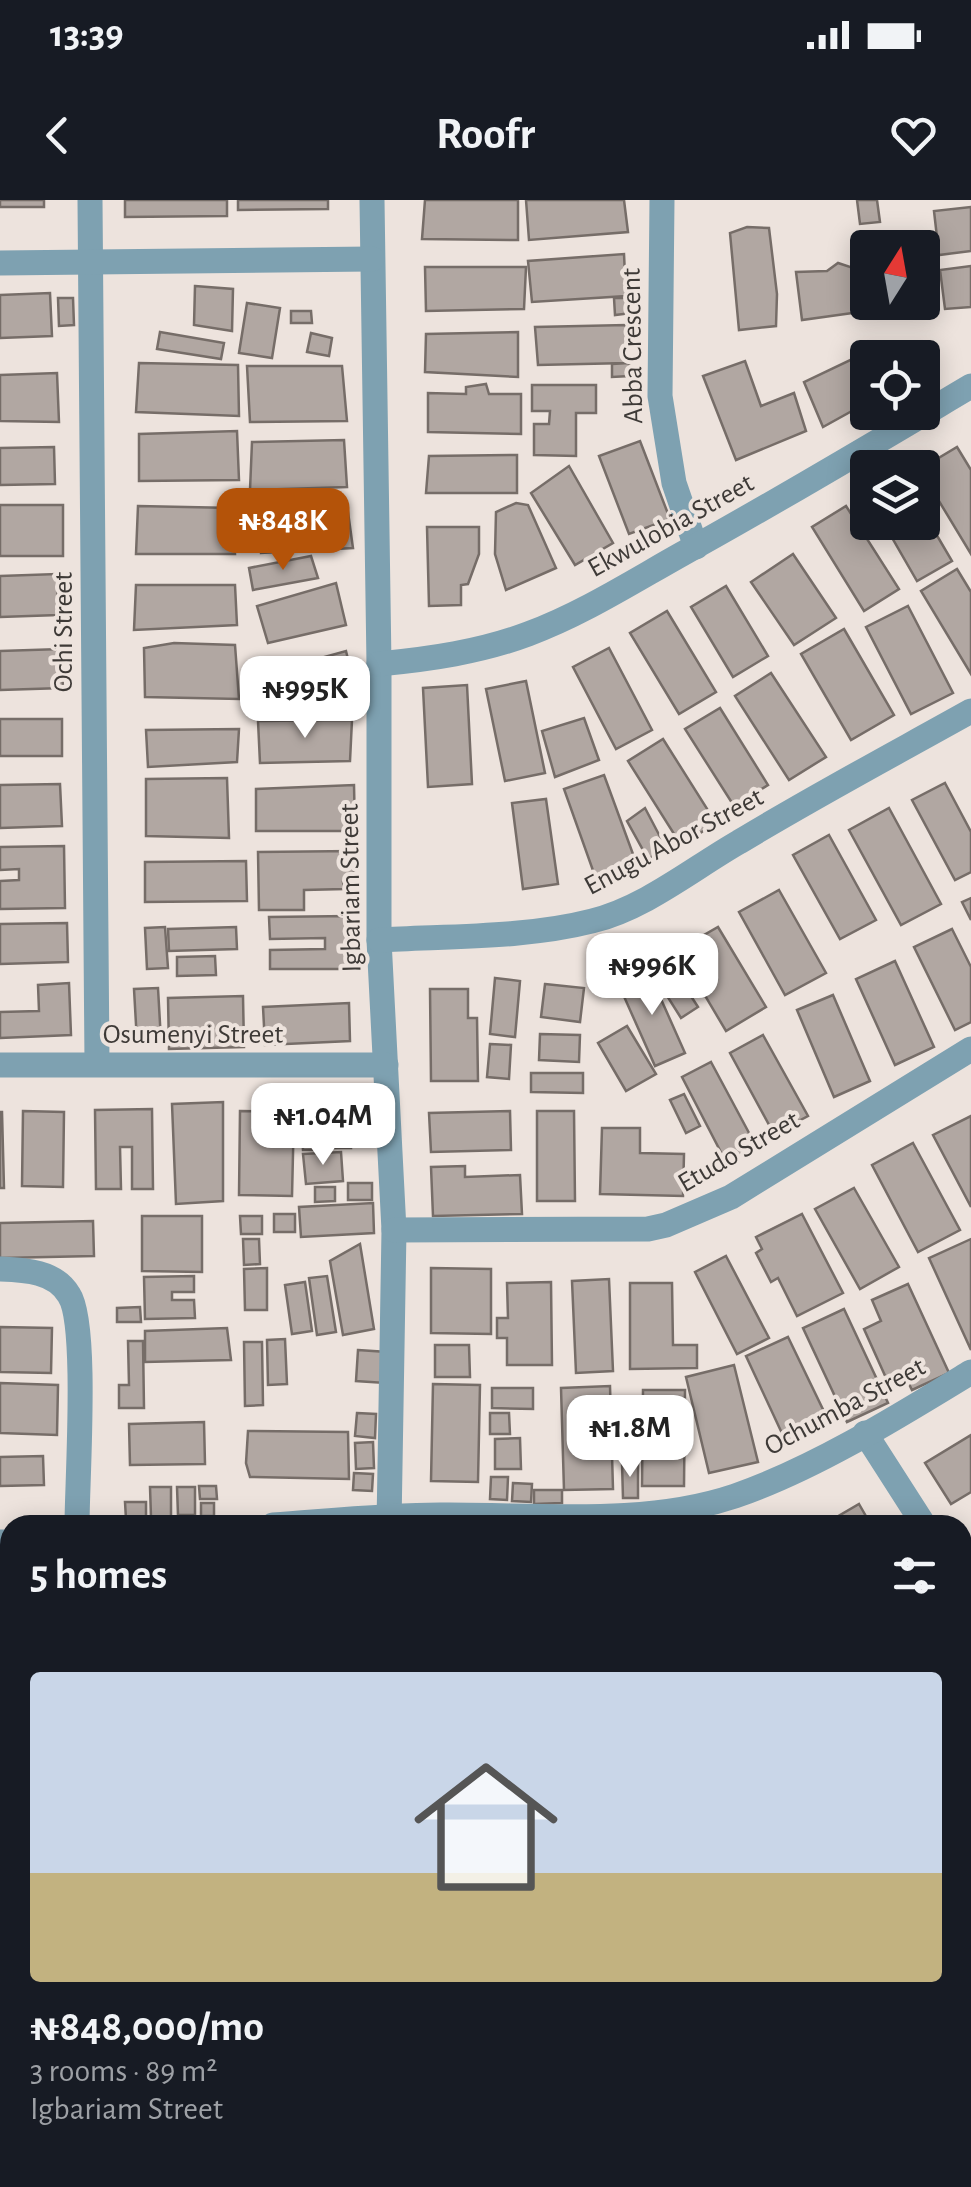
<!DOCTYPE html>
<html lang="en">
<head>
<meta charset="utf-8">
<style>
  body { margin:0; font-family:"Alegreya Sans",sans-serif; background:#242831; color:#f1f3f6; height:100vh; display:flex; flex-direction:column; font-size:38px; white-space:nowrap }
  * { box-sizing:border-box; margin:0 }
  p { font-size:32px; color:#9ea1a6 }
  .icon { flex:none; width:55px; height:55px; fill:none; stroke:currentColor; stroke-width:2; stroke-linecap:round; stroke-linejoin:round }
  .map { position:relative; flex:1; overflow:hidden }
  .drawer { position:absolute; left:0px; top:1315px; width:972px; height:672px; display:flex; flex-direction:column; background:#171b24; border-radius:30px 30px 0 0; box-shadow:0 5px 25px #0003 }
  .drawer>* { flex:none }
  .needle { width:65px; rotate:11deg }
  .buttons { position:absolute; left:850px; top:30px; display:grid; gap:20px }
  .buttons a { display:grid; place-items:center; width:90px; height:90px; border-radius:10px; background:#171b24; box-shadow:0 5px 25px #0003; font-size:50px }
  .price { position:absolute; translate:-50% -85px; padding:0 22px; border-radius:20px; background:#fff; color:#222; font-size:32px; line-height:65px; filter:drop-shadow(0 2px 5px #0008) }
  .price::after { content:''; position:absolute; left:50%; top:60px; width:30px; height:22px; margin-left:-15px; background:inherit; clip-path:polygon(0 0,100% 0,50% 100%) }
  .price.on { background:#b45309; color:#fff }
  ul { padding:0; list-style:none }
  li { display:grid; align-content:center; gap:20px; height:530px; padding:0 30px }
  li+li { border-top:2px solid #363941 }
  li span { display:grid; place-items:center; height:310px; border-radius:10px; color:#555 }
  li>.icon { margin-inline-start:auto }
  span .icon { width:180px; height:180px; fill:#fffc; stroke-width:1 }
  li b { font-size:42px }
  h2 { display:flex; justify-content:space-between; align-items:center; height:120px; padding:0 30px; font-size:42px }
  .status { display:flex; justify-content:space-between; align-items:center; height:70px; padding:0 50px; background:#171b24; direction:ltr }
  .status svg { height:28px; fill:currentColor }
  header { display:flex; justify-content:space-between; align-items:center; height:130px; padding:0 30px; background:#171b24; font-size:45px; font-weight:700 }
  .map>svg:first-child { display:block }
  .building { fill:#b1a7a2; stroke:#766d68; stroke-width:2.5 }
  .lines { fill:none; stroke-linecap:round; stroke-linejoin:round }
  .street { stroke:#7ea1b1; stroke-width:25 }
  .labels { text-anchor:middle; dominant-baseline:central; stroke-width:8; stroke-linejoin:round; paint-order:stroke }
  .street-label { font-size:28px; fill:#3e3a37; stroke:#ede3dd }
</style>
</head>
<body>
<div class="status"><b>13:39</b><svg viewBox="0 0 49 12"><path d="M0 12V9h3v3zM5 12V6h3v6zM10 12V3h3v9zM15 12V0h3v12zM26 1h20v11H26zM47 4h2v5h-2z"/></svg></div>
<header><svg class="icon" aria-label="back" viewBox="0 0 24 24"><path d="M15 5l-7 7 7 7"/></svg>Roofr<svg class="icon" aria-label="heart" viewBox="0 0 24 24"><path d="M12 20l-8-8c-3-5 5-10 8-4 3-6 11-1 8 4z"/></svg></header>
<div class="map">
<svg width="971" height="1987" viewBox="0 0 971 1987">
  <rect width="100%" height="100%" fill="#ede3dd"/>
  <g class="building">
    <rect x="0" y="0" width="44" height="7"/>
    <path d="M125 0H227V16L125 17Z"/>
    <path d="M238 0H328V9L238 10Z"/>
    <path d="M425 0H518V40L422 39Z"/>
    <path d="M526 0H624L628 32 529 40Z"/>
    <path d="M857 0H877L880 22 860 24Z"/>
    <path d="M971 7V51L939 55 934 11Z"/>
    <path d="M747 27 769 28 777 94 776 126 739 130 730 33Z"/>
    <path d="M624 54 626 96 532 102 528 61Z"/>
    <path d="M855 61 868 63V102H909L910 105 802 120 796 72 827 71 838 63 853 68Z"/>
    <path d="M971 66V107L945 109 940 70Z"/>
    <path d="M425 67H526L524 109 426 111Z"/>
    <path d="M195 86 233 89 232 131 194 125Z"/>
    <path d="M50 93 52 136 0 138V95Z"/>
    <path d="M58 98H73L74 125 59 126Z"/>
    <path d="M614 98H631L632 113 615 115Z"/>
    <path d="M247 103 280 108 272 158 239 153Z"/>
    <path d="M291 111H311L312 123H291Z"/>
    <path d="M626 125 627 163 538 165 535 127Z"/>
    <path d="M160 132 224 143 221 159 157 149Z"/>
    <path d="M518 132V177L425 172 426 134Z"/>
    <path d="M311 133 332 138 329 156 307 152Z"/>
    <path d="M886 143 892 158H868V202L823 227 804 182Z"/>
    <path d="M745 161 761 206 794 193 806 231 736 260 703 176Z"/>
    <path d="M139 163 238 165 239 216 136 212Z"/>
    <path d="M629 163 630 176 612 177V164Z"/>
    <path d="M247 166H342L347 221 250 222Z"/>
    <path d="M57 173 59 222 0 221V175Z"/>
    <path d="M486 184 489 194H521V234L428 232V193L466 194V187Z"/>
    <path d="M532 185H596V213H576V256L534 255V224H549L550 211H532Z"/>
    <path d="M237 231 239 280 139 281V234Z"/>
    <path d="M344 240 347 287 250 290 252 242Z"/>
    <path d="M640 241 670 319 629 334 599 256Z"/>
    <path d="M54 247 55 284 0 285V248Z"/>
    <path d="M957 247 971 270V354L922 273V268Z"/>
    <path d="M517 255V293H426L429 256Z"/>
    <path d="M569 266 613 343 575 365 531 293Z"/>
    <path d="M516 303 528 305 556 368 506 390 495 354 496 312Z"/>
    <rect x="0" y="305" width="63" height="51"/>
    <path d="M347 305 353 348 261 353 257 310Z"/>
    <path d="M138 306 233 308 235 354H136Z"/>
    <path d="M846 306 899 389 864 411 812 327Z"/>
    <path d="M922 310 952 361 917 381 883 322H922Z"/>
    <path d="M427 327H479V354L468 384 461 385V405L429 406Z"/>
    <path d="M793 354 836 418 794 445 751 382Z"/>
    <path d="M311 356 318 378 253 390 249 368Z"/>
    <path d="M957 369 971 392V474L921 391Z"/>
    <path d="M57 374 58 415 0 417V376Z"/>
    <path d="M336 383 346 425 268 443 257 406Z"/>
    <path d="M136 385H235L237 425 134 430Z"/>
    <path d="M726 386 768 456 733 477 691 407Z"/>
    <path d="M908 406 953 493 911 514 866 427Z"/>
    <path d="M667 411 716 492 679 514 630 433Z"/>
    <path d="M844 429 894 515 851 540 801 454Z"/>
    <path d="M174 443 235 445 239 499 145 497 144 448Z"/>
    <path d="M609 448 652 530 616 549 573 467Z"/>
    <path d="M61 449 63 488 0 490V451Z"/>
    <path d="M346 451 354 484 263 509 256 476Z"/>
    <path d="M771 473 826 557 789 580 735 496Z"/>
    <path d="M526 481 545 573 505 581 486 489Z"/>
    <path d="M467 485 472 584 428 587 423 488Z"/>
    <path d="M720 508 768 585 734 606 685 529Z"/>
    <path d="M584 518 599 560 555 577 542 531Z"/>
    <rect x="0" y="519" width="62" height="37"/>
    <path d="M352 520 350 561 260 563 258 521Z"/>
    <path d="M239 529 237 562 148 567 146 530Z"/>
    <path d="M663 539 716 623 681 645 628 561Z"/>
    <path d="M604 575 637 665 596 679 564 589Z"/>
    <path d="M227 578 229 638 146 636V579Z"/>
    <path d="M945 583 971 632V672L955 680 912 600Z"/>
    <path d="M60 584 62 626 0 628V585Z"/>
    <path d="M354 585 355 631H256V589Z"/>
    <path d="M546 599 558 684 523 689 512 603Z"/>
    <path d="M645 608 666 648 648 659 627 621Z"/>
    <path d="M889 608 941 704 901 725 849 630Z"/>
    <path d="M829 635 876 720 840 739 793 655Z"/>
    <path d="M64 646 65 708 0 709V681L19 680V669L0 670V647Z"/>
    <path d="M354 651V682H343L344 689 304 690V710H259L258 652Z"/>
    <path d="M246 661 247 701 145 702V662Z"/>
    <path d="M779 690 826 773 785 795 739 712Z"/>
    <path d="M971 698V720L962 702Z"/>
    <path d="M349 716V769H270V750L325 749V738L270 739 269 717Z"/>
    <path d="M67 723 68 762 0 764V724Z"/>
    <path d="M165 727 168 768 147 769 145 728Z"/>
    <path d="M236 727 237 749 169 751 168 729Z"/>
    <path d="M718 727 766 807 726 831 678 750Z"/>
    <path d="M952 729 971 767V822L955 830 914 747Z"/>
    <path d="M215 756 216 775 177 776V757Z"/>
    <path d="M895 761 934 847 895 865 856 779Z"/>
    <path d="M648 770 685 853 655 866 618 783Z"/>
    <path d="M674 770 698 807 681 818 657 780Z"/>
    <path d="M495 778 520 781 515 837 490 834Z"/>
    <path d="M69 783 71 835 0 838V812L39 811 38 785Z"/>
    <path d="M545 784 584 788 580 822 541 817Z"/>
    <path d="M158 788 161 841 137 842 134 789Z"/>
    <path d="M430 789H468V818H477L478 881H431Z"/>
    <path d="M833 795 870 881 834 897 797 810Z"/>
    <path d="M243 796 244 847 169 849 168 798Z"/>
    <path d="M349 803 350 841 265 845 263 807Z"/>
    <path d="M627 826 656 874 626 891 598 843Z"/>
    <path d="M540 834 580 835 579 862 539 860Z"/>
    <path d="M763 835 808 916 774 934 730 853Z"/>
    <path d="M490 844 511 845 509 879 487 877Z"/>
    <path d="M711 862 756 946 726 962 682 877Z"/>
    <path d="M531 873H583V893L531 892Z"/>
    <path d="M303 891 328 892 327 918 302 916Z"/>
    <path d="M684 894 700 926 686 933 670 900Z"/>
    <path d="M334 901 351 902V948H333Z"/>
    <path d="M223 902V1001L176 1004 172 904Z"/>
    <path d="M152 909 153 989H132V947H120L121 989H96L95 910Z"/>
    <path d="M23 911 64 912 63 987 22 986Z"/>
    <path d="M240 911 294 912 292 996 239 995Z"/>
    <path d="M510 911 511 950 431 952 429 913Z"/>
    <path d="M537 911H574L575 1001H537Z"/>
    <path d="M0 912H2L4 988H0Z"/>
    <path d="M971 916V1007L933 935Z"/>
    <path d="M602 928H640V953L684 954 683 996 600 994Z"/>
    <path d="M302 933H320L321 950H303Z"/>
    <path d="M913 943 960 1030 918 1052 872 965Z"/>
    <path d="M341 952 343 981 306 984 303 954Z"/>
    <path d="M465 966V977L520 975 522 1014 433 1016 431 967Z"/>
    <rect x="348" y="983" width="24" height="17"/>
    <path d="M315 987H335V1001L315 1002Z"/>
    <path d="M854 988 899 1067 860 1089 815 1009Z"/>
    <path d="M373 1003 374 1033 301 1037 299 1007Z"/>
    <rect x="274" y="1014" width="21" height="18"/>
    <path d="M802 1014 843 1093 797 1116 778 1078 771 1082 756 1053 762 1049 756 1037Z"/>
    <path d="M142 1016H202V1072L142 1071Z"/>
    <path d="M240 1016H262V1034H241Z"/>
    <path d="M93 1021 94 1056 0 1058V1023Z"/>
    <path d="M243 1039H259L260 1064 244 1065Z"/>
    <path d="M971 1039V1150L929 1058Z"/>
    <path d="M360 1044 374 1129 343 1135 330 1061Z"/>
    <path d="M726 1056 769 1138 737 1154 695 1072Z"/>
    <path d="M267 1068V1110H245L244 1069Z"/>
    <path d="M431 1068 491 1069V1134L431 1133Z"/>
    <path d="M194 1076V1092H172V1100H194L195 1118 145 1119 144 1077Z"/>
    <path d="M327 1076 336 1132 317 1135 309 1078Z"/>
    <path d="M609 1079 613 1171 576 1173 572 1081Z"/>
    <path d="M305 1082 312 1131 292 1134 285 1085Z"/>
    <path d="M551 1082 552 1165H507V1138H497V1118H508L507 1083Z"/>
    <path d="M630 1083H672L673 1145H697V1168L630 1169Z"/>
    <path d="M908 1084 949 1173 912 1190 903 1172 887 1180 864 1129 881 1121 872 1100Z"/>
    <path d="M140 1107 141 1122H117V1108Z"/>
    <path d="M844 1109 888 1203 847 1222 803 1128Z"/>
    <path d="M0 1127 52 1128 51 1173 0 1172Z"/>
    <path d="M227 1128 231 1160 145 1162V1131Z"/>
    <path d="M788 1137 830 1224 787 1244 746 1156Z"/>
    <path d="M285 1139 287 1184 268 1185 267 1140Z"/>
    <path d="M128 1141H143L144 1208H119V1185H129Z"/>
    <path d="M244 1142H262L263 1205 245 1206Z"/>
    <path d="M435 1145H469L470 1177H435Z"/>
    <path d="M358 1150 387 1152 385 1183 356 1181Z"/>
    <path d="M734 1165 758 1262 709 1273 686 1177Z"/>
    <path d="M0 1183 58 1185 57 1235 0 1233Z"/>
    <path d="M433 1184 480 1185 478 1282 431 1281Z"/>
    <path d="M610 1186 613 1289 564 1290 561 1188Z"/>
    <path d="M492 1188H533V1209L492 1208Z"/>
    <path d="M643 1190H685L684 1286H642Z"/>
    <path d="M357 1213 376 1214 375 1238 355 1236Z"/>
    <path d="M490 1213H509L510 1234H490Z"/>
    <path d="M204 1222 205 1264 130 1265 129 1224Z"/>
    <path d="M248 1231 348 1232 349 1279 250 1277 246 1263Z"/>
    <path d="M971 1235V1292L951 1304 925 1263Z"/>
    <path d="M520 1238 521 1269H495V1239Z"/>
    <path d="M373 1242 374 1268 356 1269 355 1243Z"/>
    <path d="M43 1256 44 1285 0 1286V1257Z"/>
    <path d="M622 1263H638V1298H623Z"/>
    <path d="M354 1273 373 1274 372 1291 353 1290Z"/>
    <path d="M491 1277H508L507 1300 490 1299Z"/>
    <path d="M513 1283 532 1284 531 1302 512 1301Z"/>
    <path d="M199 1286H216L217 1299H200Z"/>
    <path d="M150 1287H171V1316L151 1317Z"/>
    <path d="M177 1287H195V1315H178Z"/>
    <path d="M534 1290H562V1303L534 1304Z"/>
    <path d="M125 1302H146V1319H126Z"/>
    <rect x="201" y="1303" width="13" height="13"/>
    <path d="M859 1304 871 1325H823Z"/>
    <rect x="0" y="1401" width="10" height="41"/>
    <rect x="0" y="1454" width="10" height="38"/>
    <path d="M962 1470 971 1485V1547L962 1551Z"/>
    <rect x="0" y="1501" width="10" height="25"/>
    <rect x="0" y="1610" width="10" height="54"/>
    <path d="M10 1679V1726L0 1728V1680Z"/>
    <path d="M971 1728V1779L962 1780V1729Z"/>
    <path d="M10 1732V1776L0 1777V1734Z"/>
    <path d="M10 1783V1820L0 1822V1785Z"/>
    <rect x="962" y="1863" width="9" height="40"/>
    <path d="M10 1886V1953L0 1954V1887Z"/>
    <path d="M0 1967H10V1978H35V1987H0Z"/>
  </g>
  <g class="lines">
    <g class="street">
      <path d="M90 0 97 864"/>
      <path d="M372 0 379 464V740L394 1030 389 1325"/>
      <path d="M662 0 660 196 674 283 696 347"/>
      <path d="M0 63 372 59"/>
      <path d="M379 464C430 459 480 452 528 434 582 414 632 382 682 354 780 300 875 243 971 186"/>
      <path d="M379 740C447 736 526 738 592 721 645 708 692 669 739 642 815 596 894 554 971 511"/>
      <path d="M0 865H386"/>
      <path d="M394 1030 648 1029 666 1025 731 997 971 849"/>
      <path d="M0 1069C25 1070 55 1071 69 1095 88 1123 77 1282 77 1325"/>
      <path d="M865 1233 924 1325"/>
      <path d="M273 1325C329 1321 384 1315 440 1315 536 1314 643 1327 735 1296 814 1269 899 1216 971 1172"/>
      <path d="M0 1342H10"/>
      <path d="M962 1388 971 1402"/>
      <path d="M962 1566 971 1563"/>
      <path d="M0 1841 10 1840"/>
      <path d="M962 1958H971"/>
      <path d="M57 1978V1987"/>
    </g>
  </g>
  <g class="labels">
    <g class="street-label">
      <text transform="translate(633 146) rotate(-91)">Abba Crescent</text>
      <text transform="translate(671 326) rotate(-29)">Ekwulobia Street</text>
      <text transform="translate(64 432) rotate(-90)">Ochi Street</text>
      <text transform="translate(674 642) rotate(-28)">Enugu Abor Street</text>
      <text transform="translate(351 688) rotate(-91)">Igbariam Street</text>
      <text x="193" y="835">Osumenyi Street</text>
      <text transform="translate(739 952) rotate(-30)">Etudo Street</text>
      <text transform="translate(845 1207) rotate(-28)">Ochumba Street</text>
    </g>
  </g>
</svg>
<div class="buttons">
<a><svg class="needle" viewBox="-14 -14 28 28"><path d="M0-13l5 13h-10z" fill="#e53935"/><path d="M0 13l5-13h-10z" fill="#9ea1a6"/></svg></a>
<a><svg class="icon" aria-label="locate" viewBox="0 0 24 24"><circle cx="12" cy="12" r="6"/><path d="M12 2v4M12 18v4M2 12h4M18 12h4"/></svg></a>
<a><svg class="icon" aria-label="layers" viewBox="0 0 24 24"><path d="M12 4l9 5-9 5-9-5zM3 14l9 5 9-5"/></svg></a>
</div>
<b class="price on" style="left:283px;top:373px">₦848K</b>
<b class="price" style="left:305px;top:541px">₦995K</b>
<b class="price" style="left:652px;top:818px">₦996K</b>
<b class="price" style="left:323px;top:968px">₦1.04M</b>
<b class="price" style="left:630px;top:1280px">₦1.8M</b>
<section class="drawer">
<h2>5 homes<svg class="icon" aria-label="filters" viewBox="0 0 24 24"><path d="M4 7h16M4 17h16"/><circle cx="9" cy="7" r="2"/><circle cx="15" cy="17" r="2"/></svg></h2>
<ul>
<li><span style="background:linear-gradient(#c9d6e8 65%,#c2b280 0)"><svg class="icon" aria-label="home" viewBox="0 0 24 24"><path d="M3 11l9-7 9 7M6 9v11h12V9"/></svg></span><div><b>₦848,000/mo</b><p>3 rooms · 89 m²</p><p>Igbariam Street</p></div></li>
</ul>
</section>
</div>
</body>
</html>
